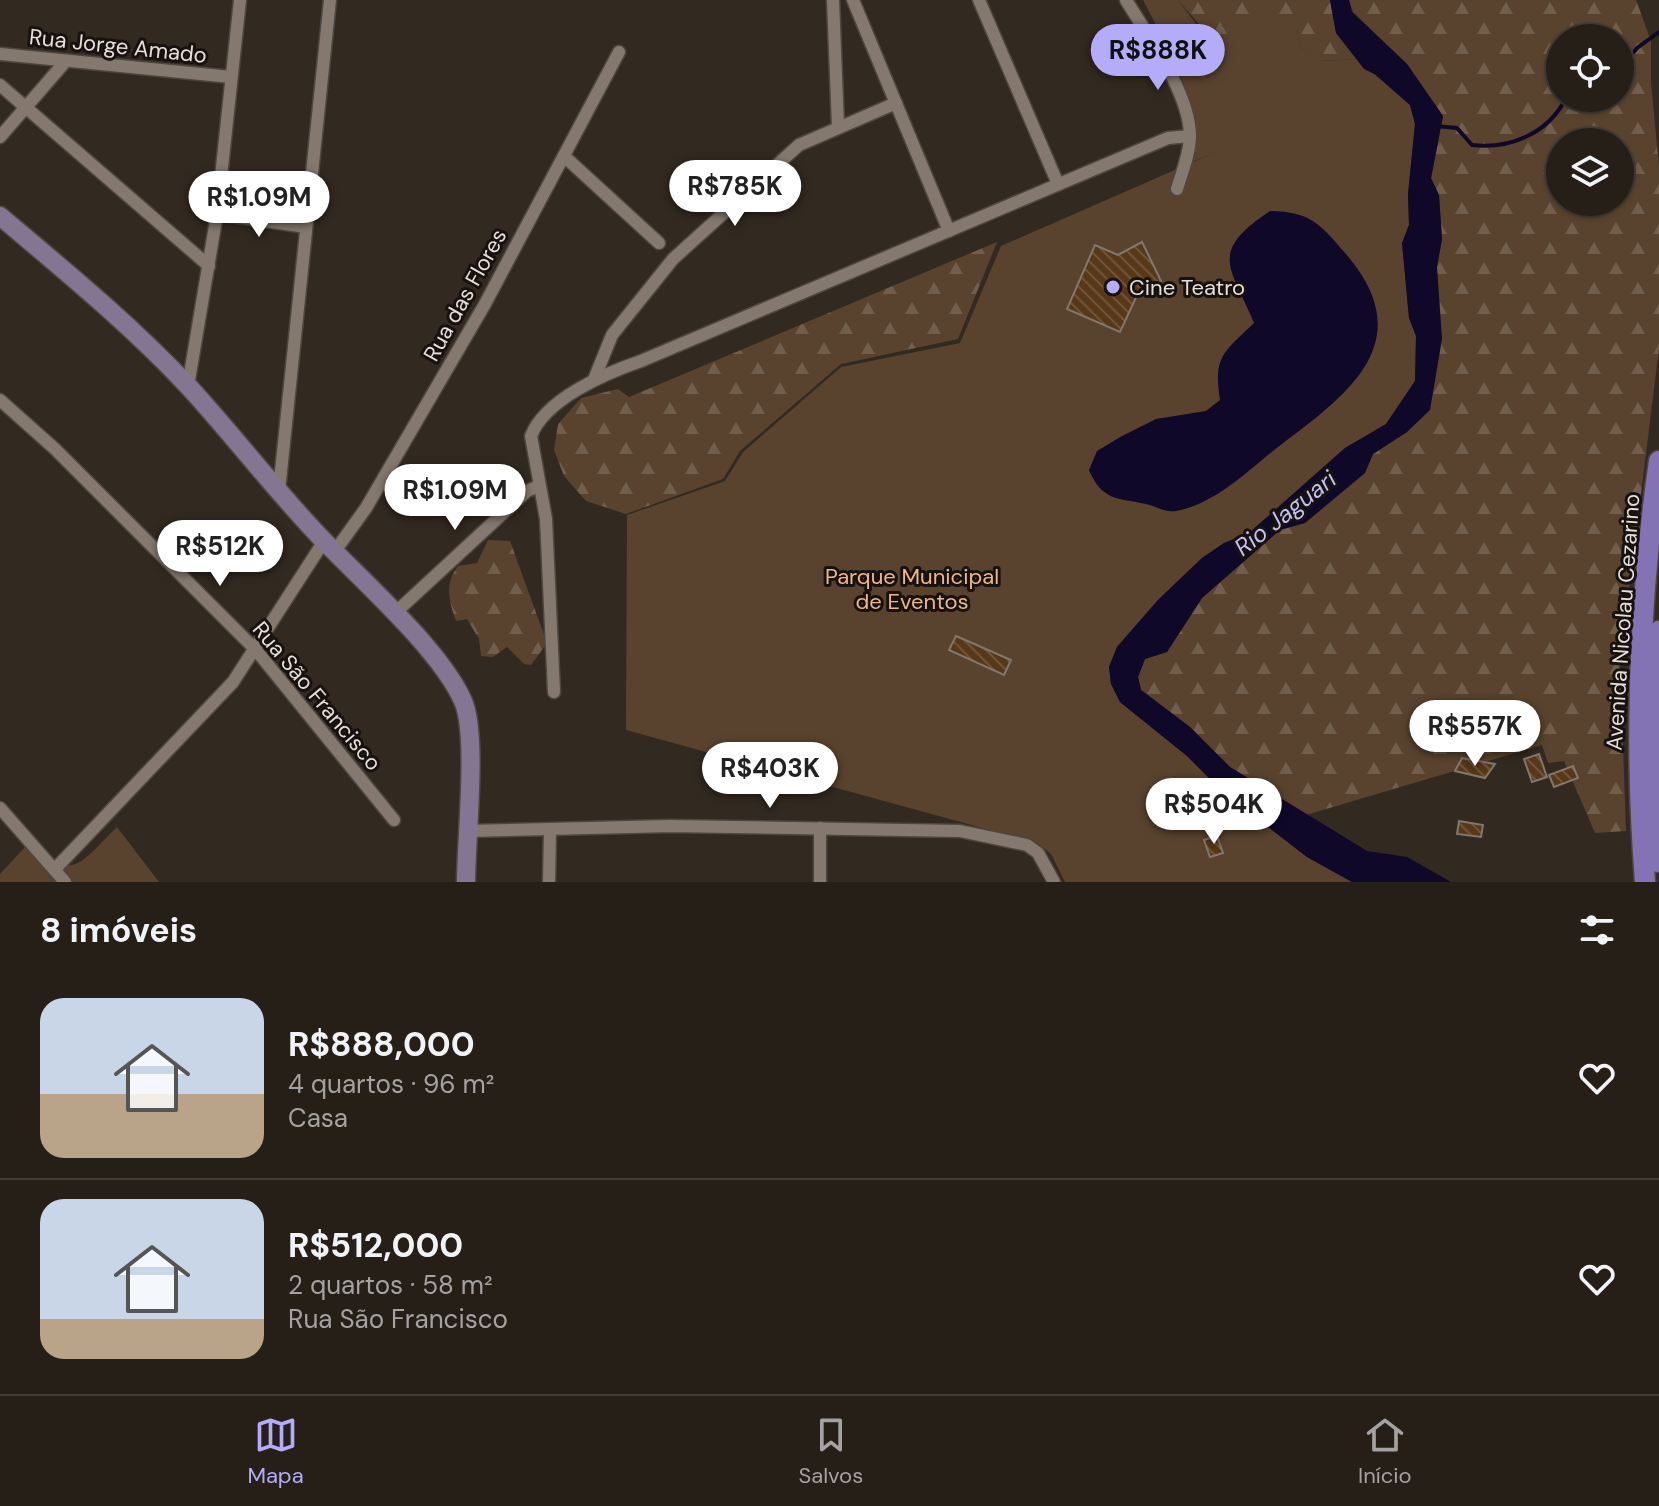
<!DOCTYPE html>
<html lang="pt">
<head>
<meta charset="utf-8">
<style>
  body { margin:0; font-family:"DM Sans",sans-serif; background:#2e2721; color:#f1f3f6; height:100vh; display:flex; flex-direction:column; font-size:30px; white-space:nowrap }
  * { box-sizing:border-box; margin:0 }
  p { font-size:26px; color:#a4a2a2 }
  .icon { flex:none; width:44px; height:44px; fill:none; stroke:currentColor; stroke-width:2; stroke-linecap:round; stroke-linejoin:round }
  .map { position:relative; height:882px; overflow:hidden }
  .side { display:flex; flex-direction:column; background:#261f18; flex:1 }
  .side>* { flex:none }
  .controls { position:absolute; left:1546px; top:24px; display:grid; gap:16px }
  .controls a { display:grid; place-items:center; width:88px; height:88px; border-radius:50%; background:#261f18; box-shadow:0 2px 6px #0004,0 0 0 2px #423d37; font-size:40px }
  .price { position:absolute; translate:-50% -68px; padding:0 18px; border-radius:28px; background:#fff; color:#222; font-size:26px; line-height:52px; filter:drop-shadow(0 2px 4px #0008) }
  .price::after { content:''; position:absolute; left:50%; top:48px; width:24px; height:18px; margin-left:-12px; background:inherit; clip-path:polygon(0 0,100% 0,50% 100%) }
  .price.selected { background:#b4acf9; color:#111 }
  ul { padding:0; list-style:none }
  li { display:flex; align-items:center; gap:24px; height:200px; padding:0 40px }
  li+li { border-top:2px solid #423d37 }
  li span { display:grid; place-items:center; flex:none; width:224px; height:160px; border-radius:24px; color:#555 }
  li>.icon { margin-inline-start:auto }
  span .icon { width:96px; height:96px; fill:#fffc; stroke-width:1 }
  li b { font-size:34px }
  h2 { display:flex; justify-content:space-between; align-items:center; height:96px; padding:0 40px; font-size:34px }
  .menu { display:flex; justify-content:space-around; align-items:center; height:112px; border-top:2px solid #423d37; background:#261f18; font-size:22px; color:#a4a2a2 }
  .menu a { display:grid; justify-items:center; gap:4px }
  .menu .selected { color:#b4acf9 }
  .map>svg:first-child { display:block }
  .green { fill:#59432e }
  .forest { fill:url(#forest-firs); fill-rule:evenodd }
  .water { fill:#0f0828 }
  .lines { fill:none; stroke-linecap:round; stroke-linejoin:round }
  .stream { stroke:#0f0828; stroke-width:4 }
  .building { fill:url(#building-back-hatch); stroke:#82776d; stroke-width:2 }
  .street-casing { stroke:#4f4640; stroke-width:15 }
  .secondary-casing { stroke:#4f4640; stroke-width:21 }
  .primary-casing { stroke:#4f4640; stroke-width:23 }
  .street { stroke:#85796f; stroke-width:12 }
  .secondary { stroke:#847692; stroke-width:18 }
  .primary { stroke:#8473b4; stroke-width:20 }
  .poi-dot { fill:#b4acf9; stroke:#17120f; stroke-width:3 }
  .labels { text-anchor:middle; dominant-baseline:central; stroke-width:6; stroke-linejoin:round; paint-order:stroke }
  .street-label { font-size:22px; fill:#e5ded9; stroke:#17120f }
  .poi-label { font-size:22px; fill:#e5ded9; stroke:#17120f; text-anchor:start }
  .park-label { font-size:22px; fill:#efb784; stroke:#17120f }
  .water-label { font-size:24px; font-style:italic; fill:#c3bff4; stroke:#17120f }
</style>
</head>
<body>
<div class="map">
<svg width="1659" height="882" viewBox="0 0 1659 882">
  <defs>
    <pattern id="forest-firs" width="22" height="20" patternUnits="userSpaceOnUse" patternTransform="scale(2)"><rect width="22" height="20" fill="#59432e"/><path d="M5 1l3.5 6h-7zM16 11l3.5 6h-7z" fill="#715e4c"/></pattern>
    <pattern id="building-back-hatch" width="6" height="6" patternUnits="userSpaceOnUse" patternTransform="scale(2)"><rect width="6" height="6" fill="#573819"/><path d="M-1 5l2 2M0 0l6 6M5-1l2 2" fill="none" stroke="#6f543a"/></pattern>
  </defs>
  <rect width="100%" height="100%" fill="#322920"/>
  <g class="green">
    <path d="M1143 0H1178L1197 25C1209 25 1224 27 1236 25 1244 23 1252 17 1260 14 1285 3 1299 27 1301 48L1321 61 1357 59 1410 105 1415 124 1408 194 1409 225 1402 243 1409 318 1416 336 1415 381 1386 424 1345 448 1249 533 1224 543 1202 558 1158 600 1117 647 1109 667 1111 684 1120 702 1187 756 1225 794 1307 857 1352 882H1065L1051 854 1037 843 626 730 627 515 725 481 743 452 841 367 960 343 1001 246 1216 152 1192 162C1203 102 1169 52 1143 0Z"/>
    <path d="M117 827 159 882H0V874L26 846C76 881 78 865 117 827Z"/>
  </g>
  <g class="forest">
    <path d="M1178 0H1330L1336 33 1357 59 1320 61 1301 48C1296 0 1249 9 1226 42L1219 40 1217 30 1205 31Z"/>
    <path d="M1349 0H1636L1651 41V83L1659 167V349L1620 662 1626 831 1595 833 1564 761 1548 763 1542 745 1306 815 1230 767 1190 727 1141 690 1138 677 1145 659 1167 652 1202 598 1280 529 1305 523 1364 473 1373 454 1407 432 1442 239 1439 195 1431 179 1443 116 1407 64 1353 12ZM1560 38H1620V98H1560ZM1560 142H1620V202H1560Z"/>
    <path d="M997 242 958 339 841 364 740 451 723 479 626 514 586 501 564 476 554 450 558 424 581 398 618 389 629 397Z"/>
    <path d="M488 540 510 541 547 643 531 665 524 664 507 647 493 657 481 656 479 639 467 619 456 621C449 601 444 584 458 566L477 563Z"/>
  </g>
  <g class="water">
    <path d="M1330 0H1349L1352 12 1407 64 1443 116 1431 178 1439 195 1442 239 1437 267 1442 339 1430 410 1407 432 1373 454 1365 473 1305 523 1280 530 1202 598 1167 652 1145 659 1138 677 1141 690 1190 727 1230 767 1367 851 1407 857 1451 882H1352L1307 857 1225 794 1187 756 1120 702 1111 684 1109 667 1117 647 1158 600 1202 558 1224 543 1249 533 1345 448 1386 424 1415 381 1416 336 1409 318 1402 243 1409 225 1408 194 1415 124 1410 105 1376 75 1364 69 1336 33Z"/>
    <path d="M1270 211C1311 212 1319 223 1346 254 1424 345 1342 398 1273 451 1243 475 1214 504 1176 511 1165 513 1156 506 1146 504 1118 498 1102 501 1089 470L1097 451 1122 436 1156 419 1206 411 1220 400C1213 356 1224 352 1254 323 1231 267 1207 253 1270 211Z"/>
  </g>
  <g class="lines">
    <g class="stream">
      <path d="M1620 69 1637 48 1659 32"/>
      <path d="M1436 126 1457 128 1472 145C1510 149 1548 134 1566 98"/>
    </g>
  </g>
  <g class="building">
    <path d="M1142 242 1161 281 1138 293 1120 332 1067 309 1095 245 1118 255Z"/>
    <path d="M956 636 1011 660 1004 675 949 650Z"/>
    <path d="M1539 754 1547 777 1532 782 1524 759Z"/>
    <path d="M1462 758 1495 764 1485 778 1455 771Z"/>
    <path d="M1573 766 1578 778 1554 787 1549 775Z"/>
    <path d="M1459 821 1483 825 1481 837 1457 834Z"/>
    <path d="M1217 836 1223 853 1210 857 1204 840Z"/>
  </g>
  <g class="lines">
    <defs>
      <g id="street">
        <path d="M833 0 838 126"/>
        <path d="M853 0 949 231"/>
        <path d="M979 0 1058 184"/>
        <path d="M1126 0C1148 36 1189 92 1190 135 1190 153 1182 172 1177 189"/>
        <path d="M0 54 231 77"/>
        <path d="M0 85 209 266"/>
        <path d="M0 137 65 62"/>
        <path d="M565 157 659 243"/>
        <path d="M217 214 306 227"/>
        <path d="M595 377 612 335 673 259 799 145 896 103"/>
        <path d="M188 386 217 214 240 0"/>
        <path d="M0 400 55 449 256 650 394 820"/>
        <path d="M279 491 330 0"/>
        <path d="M335 551 366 508 485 304 619 52"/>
        <path d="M395 613 527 491 539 486"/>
        <path d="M554 692 546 519 531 436C545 399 606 373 641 361L1168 138 1190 136"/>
        <path d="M0 808 65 882"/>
        <path d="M820 828V882"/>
        <path d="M466 831 670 826 960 831 1027 845 1038 853 1054 882"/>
        <path d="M55 869 233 682 324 541"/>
        <path d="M549 882 550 830"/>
      </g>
      <path id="secondary" d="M0 216C65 271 131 325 189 387 235 437 277 493 325 542 364 582 441 651 463 701 478 734 466 840 466 882"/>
      <g id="primary">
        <path d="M1657 862 1654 696 1659 631"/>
        <path d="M1645 882C1634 742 1639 600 1659 461"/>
      </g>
    </defs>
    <use href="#street" class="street-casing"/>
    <use href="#secondary" class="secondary-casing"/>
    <use href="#primary" class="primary-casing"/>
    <use href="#street" class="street"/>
    <use href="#secondary" class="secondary"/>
    <use href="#primary" class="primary"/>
  </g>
  <circle class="poi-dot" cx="1113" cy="287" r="8"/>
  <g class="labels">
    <g class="street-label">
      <text transform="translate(118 46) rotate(6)">Rua Jorge Amado</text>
      <text transform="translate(465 295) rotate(-61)">Rua das Flores</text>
      <text transform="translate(1623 622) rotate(-86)">Avenida Nicolau Cezarino</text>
      <text transform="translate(317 696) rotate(50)">Rua São Francisco</text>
    </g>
    <g class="poi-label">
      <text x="1129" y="287">Cine Teatro</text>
    </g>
    <g class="park-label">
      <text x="912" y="576">Parque Municipal<tspan x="912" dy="25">de Eventos</tspan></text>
    </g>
    <g class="water-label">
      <text transform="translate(1285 513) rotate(-38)">Rio Jaguari</text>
    </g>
  </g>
</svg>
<div class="controls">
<a><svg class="icon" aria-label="locate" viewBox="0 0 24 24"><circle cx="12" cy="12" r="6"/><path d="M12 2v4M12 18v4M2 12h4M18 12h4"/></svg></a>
<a><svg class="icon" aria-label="layers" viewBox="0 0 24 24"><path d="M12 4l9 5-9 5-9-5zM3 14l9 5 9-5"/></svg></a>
</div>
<b class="price selected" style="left:1158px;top:92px">R$888K</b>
<b class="price" style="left:735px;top:228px">R$785K</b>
<b class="price" style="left:259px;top:239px">R$1.09M</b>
<b class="price" style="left:455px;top:532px">R$1.09M</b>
<b class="price" style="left:220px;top:588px">R$512K</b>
<b class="price" style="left:1475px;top:768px">R$557K</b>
<b class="price" style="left:770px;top:810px">R$403K</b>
<b class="price" style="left:1214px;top:846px">R$504K</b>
</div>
<section class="side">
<h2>8 imóveis<svg class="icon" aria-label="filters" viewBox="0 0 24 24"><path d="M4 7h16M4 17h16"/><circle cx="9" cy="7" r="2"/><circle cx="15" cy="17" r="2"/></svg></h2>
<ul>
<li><span style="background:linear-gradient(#c9d6e8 60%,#b9a48a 0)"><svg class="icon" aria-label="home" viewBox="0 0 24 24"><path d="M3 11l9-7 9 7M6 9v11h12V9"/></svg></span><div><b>R$888,000</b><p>4 quartos · 96 m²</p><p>Casa</p></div><svg class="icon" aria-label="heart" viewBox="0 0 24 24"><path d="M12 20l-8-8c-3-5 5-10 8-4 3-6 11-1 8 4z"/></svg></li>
<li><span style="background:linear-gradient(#c9d6e8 75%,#b9a48a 0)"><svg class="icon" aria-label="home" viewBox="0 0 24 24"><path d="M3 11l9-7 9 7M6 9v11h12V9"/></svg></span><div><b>R$512,000</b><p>2 quartos · 58 m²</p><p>Rua São Francisco</p></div><svg class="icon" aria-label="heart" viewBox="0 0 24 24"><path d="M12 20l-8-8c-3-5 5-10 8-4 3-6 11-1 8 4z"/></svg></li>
</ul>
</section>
<nav class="menu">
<a class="selected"><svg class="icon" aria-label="map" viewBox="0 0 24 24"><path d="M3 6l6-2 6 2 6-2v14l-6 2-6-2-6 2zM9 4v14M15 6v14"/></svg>Mapa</a>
<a><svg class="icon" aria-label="saved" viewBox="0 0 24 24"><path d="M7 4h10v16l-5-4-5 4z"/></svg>Salvos</a>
<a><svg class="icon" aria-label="home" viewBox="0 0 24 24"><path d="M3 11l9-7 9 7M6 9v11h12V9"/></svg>Início</a>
</nav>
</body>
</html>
